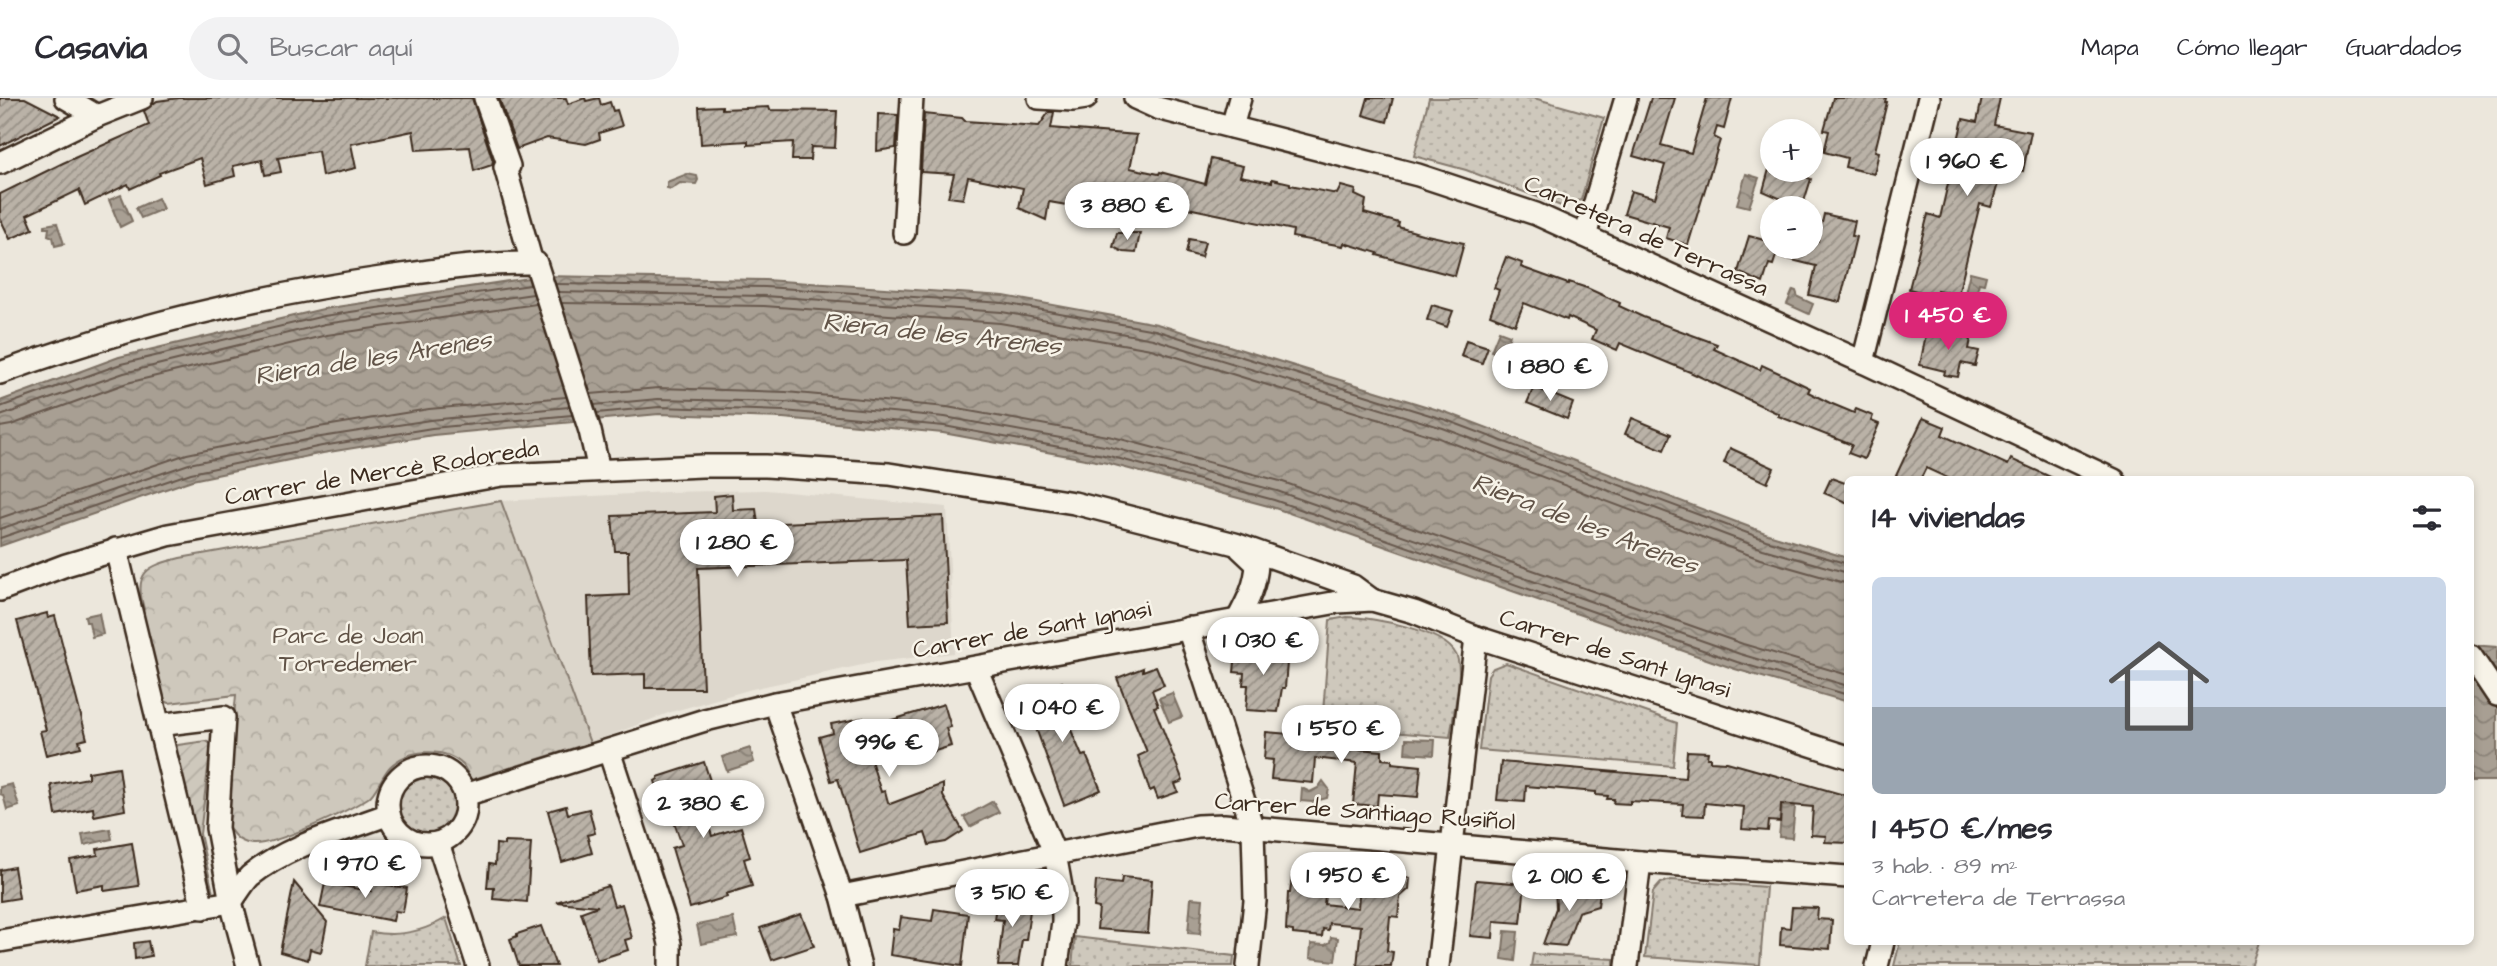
<!DOCTYPE html>
<html lang="es">
<head>
<meta charset="utf-8">
<style>
  body { margin:0; font-family:"Architects Daughter",sans-serif; background:#f2f2f3; color:#2b2b33; height:100vh; display:flex; flex-direction:column; font-size:26px; white-space:nowrap }
  * { box-sizing:border-box; margin:0 }
  p { font-size:23px; color:#7c7c81 }
  .icon { flex:none; width:38px; height:38px; fill:none; stroke:currentColor; stroke-width:2; stroke-linecap:round; stroke-linejoin:round }
  .map { position:relative; flex:1; overflow:hidden }
  .side { position:absolute; left:1844px; top:378px; width:630px; height:469px; display:flex; flex-direction:column; background:#fff; border-radius:10px; box-shadow:0 4px 10px #0003 }
  .side>* { flex:none }
  .fabs { position:absolute; left:1760px; top:21px; display:grid; gap:14px }
  .fabs a { display:grid; place-items:center; width:63px; height:63px; border-radius:50%; background:#fff; box-shadow:0 4px 10px #0003; font-size:35px }
  .price { position:absolute; translate:-50% -60px; padding:0 16px; border-radius:24px; background:#fff; color:#222; font-size:23px; line-height:46px; filter:drop-shadow(0 2px 4px #0008) }
  .price::after { content:''; position:absolute; left:50%; top:42px; width:21px; height:16px; margin-left:-10px; background:inherit; clip-path:polygon(0 0,100% 0,50% 100%) }
  .price.on { background:#db2777; color:#fff }
  ul { padding:0; list-style:none }
  li { display:grid; align-content:center; gap:14px; height:371px; padding:0 28px }
  li+li { border-top:2px solid #e1e1e2 }
  li span { display:grid; place-items:center; height:217px; border-radius:10px; color:#555 }
  li>.icon { margin-inline-start:auto }
  span .icon { width:126px; height:126px; fill:#fffc; stroke-width:1 }
  li b { font-size:30px }
  h2 { display:flex; justify-content:space-between; align-items:center; height:84px; padding:0 28px; font-size:30px }
  header { display:flex; align-items:center; gap:42px; box-sizing:border-box; height:98px; padding:0 35px; background:#fff; border-bottom:2px solid #e1e1e2 }
  header strong { font-size:33px }
  nav { display:flex; gap:38px; margin-inline-start:auto; font-size:24px }
  .search { width:490px; height:63px; background:#f2f2f3; display:flex; align-items:center; gap:18px; box-sizing:border-box; padding:0 24px; border-radius:38px; color:#7c7c81; font-size:26px }
  .map>svg:first-child { display:block }
  .built { fill:#ddd7cc }
  .grass { fill:url(#grass-dots); stroke:#84796d; stroke-width:2 }
  .park { fill:url(#park-crowns); stroke:#84796d; stroke-width:2 }
  .garden { fill:url(#garden-furrows); stroke:#84796d; stroke-width:2 }
  .water { fill:url(#water-waves); stroke:#7c7064; stroke-width:2 }
  .lines { fill:none; stroke-linecap:round; stroke-linejoin:round }
  .shore { stroke:#67594d; stroke-width:2 }
  .building { fill:url(#building-hatch); stroke:#3b2a1e; stroke-width:2 }
  .minor-casing { stroke:#3b2a1e; stroke-width:26 }
  .minor { stroke:#f7f3e8; stroke-width:21 }
  .labels { text-anchor:middle; dominant-baseline:central; stroke-width:5; stroke-linejoin:round; paint-order:stroke }
  .street-label { font-size:24px; fill:#3b2a1e; stroke:#f7f3e8 }
  .park-label { font-size:24px; fill:#605246; stroke:#f7f3e8 }
  .water-label { font-size:26px; font-style:italic; fill:#615347; stroke:#f7f3e8 }
</style>
</head>
<body>
<header>
<strong>Casavia</strong>
<div class="search"><svg class="icon" aria-label="search" viewBox="0 0 24 24"><circle cx="10" cy="10" r="6"/><path d="M15 15l6 6"/></svg>Buscar aquí</div>
<nav><a>Mapa</a><a>Cómo llegar</a><a>Guardados</a></nav>
</header>
<div class="map">
<svg width="2497" height="868" viewBox="0 0 2497 868">
  <defs>
    <pattern id="grass-dots" width="8" height="8" patternUnits="userSpaceOnUse" patternTransform="scale(1.75)"><rect width="8" height="8" fill="#cec8bc"/><path d="M2 2h.1M6 6h.1" fill="none" stroke="#b2aca1" stroke-width="1.8" stroke-linecap="round"/></pattern>
    <pattern id="park-crowns" width="20" height="18" patternUnits="userSpaceOnUse" patternTransform="scale(1.75)"><rect width="20" height="18" fill="#cec8bc"/><path d="M2 6a3 3 0 1 1 6 0M12 15a3 3 0 1 1 6 0" fill="none" stroke="#b2aca1"/></pattern>
    <pattern id="garden-furrows" width="10" height="10" patternUnits="userSpaceOnUse" patternTransform="scale(1.75)"><rect width="10" height="10" fill="#cec8bc"/><path d="M-1 1l2-2M0 10L10 0M9 11l2-2" fill="none" stroke="#b2aca1"/></pattern>
    <pattern id="water-waves" width="16" height="10" patternUnits="userSpaceOnUse" patternTransform="scale(1.75)"><rect width="16" height="10" fill="#a89f93"/><path d="M0 5q4-4 8 0t8 0" fill="none" stroke="#8a8277"/></pattern>
    <pattern id="building-hatch" width="6" height="6" patternUnits="userSpaceOnUse" patternTransform="scale(1.75)"><rect width="6" height="6" fill="#bab2a7"/><path d="M-1 1l2-2M0 6l6-6M5 7l2-2" fill="none" stroke="#989187"/></pattern>
  </defs>
  <rect width="100%" height="100%" fill="#ece7dc"/>
  <filter id="ink" filterUnits="userSpaceOnUse"><feTurbulence type="fractalNoise" baseFrequency=".0143" numOctaves="2"/><feDisplacementMap in="SourceGraphic" scale="14" xChannelSelector="R" yChannelSelector="G"/><feConvolveMatrix kernelMatrix="1 2 1 2 8 2 1 2 1" color-interpolation-filters="sRGB"/></filter>
  <g filter="url(#ink)">
    <path class="built" d="M766 392 947 409 954 555 876 564 752 591 671 614 590 645 501 403 667 394Z"/>
    <g class="grass">
      <path d="M1429 0H1534L1604 20 1581 102 1561 108 1466 72 1414 58Z"/>
      <path d="M1347 519C1373 519 1453 533 1458 562 1462 580 1453 619 1450 639L1322 628 1330 522Z"/>
      <path d="M1506 565 1677 625 1673 668 1479 652 1488 577 1493 570Z"/>
      <circle cx="427" cy="708" r="28"/>
      <path d="M1671 782 1766 789 1760 867 1645 859 1653 794 1661 785Z"/>
      <path d="M446 820 461 868H365L371 834C398 839 423 834 446 820Z"/>
      <path d="M1075 839 1234 858 1233 868H1072Z"/>
      <path d="M1900 844H2259L2251 868H1894Z"/>
      <path d="M1533 856 1614 861V868H1531Z"/>
    </g>
    <path class="park" d="M501 403 590 645 471 682C468 677 466 671 463 667 444 648 406 651 389 670 382 678 375 696 368 700 348 713 274 748 252 746 236 744 228 732 225 717L236 597 169 605 161 601 138 514 144 511C133 474 147 468 180 460Z"/>
    <path class="garden" d="M206 643 211 646 200 736 213 795 212 797 209 796 173 652 178 647Z"/>
    <g class="water">
      <path d="M687 76 697 78 698 82 696 86 680 85 671 91 667 90V84Z"/>
      <path d="M1746 76 1759 80 1749 109 1737 106Z"/>
      <path d="M121 97 132 123 120 129 109 102Z"/>
      <path d="M158 100 163 111 141 120 136 110Z"/>
      <path d="M57 125 64 146 55 148 53 139 48 137 49 130H45V127Z"/>
      <path d="M1970 174 1986 178 1984 186 1979 185 1976 197 1965 195Z"/>
      <path d="M542 178 765 182 1004 198 1157 226 1448 315 1768 436 1848 460V604L1735 571 1272 409 1107 365 943 335 783 320 659 316 433 337 323 355 192 382 0 448V303L119 259 323 211Z"/>
      <path d="M1793 192 1796 193 1798 199 1813 206 1809 216 1787 206Z"/>
      <path d="M1499 233 1510 237 1503 258 1491 253Z"/>
      <path d="M99 515 103 536 92 539 89 524H86L85 518Z"/>
      <path d="M2471 547 2497 549V683H2471Z"/>
      <path d="M1172 595 1182 619 1169 624 1159 600Z"/>
      <path d="M1406 641 1435 642 1434 657 1405 655Z"/>
      <path d="M750 650 754 664 727 673 722 659Z"/>
      <path d="M1323 683 1329 691 1327 700 1312 704 1301 703 1302 690 1310 694 1318 690Z"/>
      <path d="M12 686 19 708 7 712 3 697 0 696V689Z"/>
      <path d="M993 703 999 714 970 729 964 719Z"/>
      <path d="M1782 708 1795 709 1792 740 1779 739Z"/>
      <path d="M110 731 112 741 84 747 82 736Z"/>
      <path d="M1191 800 1203 801 1200 836 1188 835Z"/>
      <path d="M733 820 737 839 701 846 697 827Z"/>
      <path d="M1505 833 1518 834 1515 863 1502 861Z"/>
      <path d="M1331 839 1338 840 1335 863 1310 860 1311 846 1325 847 1330 844Z"/>
    </g>
    <g class="lines">
      <g class="shore">
        <path d="M556 186 765 189 1003 205 1155 232 1446 322 1766 442 1848 466"/>
        <path d="M558 194 764 198 1002 214 1153 241 1443 330 1763 451 1848 475"/>
        <path d="M562 205 764 208 1000 225 1151 251 1439 340 1760 461 1848 486"/>
        <path d="M591 296 658 290 786 294 947 309 1113 339 1280 383 1743 546 1848 577"/>
        <path d="M594 307 658 301 785 304 945 319 1110 349 1277 393 1740 556 1848 588"/>
        <path d="M0 309 121 266 324 218 530 187"/>
        <path d="M597 315 659 309 784 313 944 328 1109 358 1274 402 1737 564 1848 597"/>
        <path d="M0 318 124 275 325 226 533 196"/>
        <path d="M0 329 11 327 127 285 327 237 536 206"/>
        <path d="M0 420 187 356 319 329 429 311 566 299"/>
        <path d="M0 431 189 366 321 339 430 322 569 309"/>
        <path d="M0 440 191 375 322 348 432 330 572 317"/>
      </g>
    </g>
    <g class="building">
      <path d="M0 0H25L60 18 0 48Z"/>
      <path d="M179 0H472L493 63 492 67 474 73 470 49 416 52 413 33 351 46 356 70 322 78 318 53 278 60 281 74 265 77 262 62 233 68 235 78 207 86 200 60 159 75 160 77 130 91 128 86 85 107 79 92 27 117 33 131 10 141 0 120V96L63 65 149 27 144 13 157 3Z"/>
      <path d="M499 0H566L568 6 585 0 586 3 599 0 601 7 610 4 613 13 617 12 622 28 599 35 600 41 586 46 547 40 517 51Z"/>
      <path d="M1368 0H1393L1387 24 1363 17Z"/>
      <path d="M1651 0H1675L1661 47 1691 55 1707 0H1732L1724 31 1717 29 1714 39 1720 42 1688 147 1666 140 1669 129 1624 116 1631 93 1655 100 1665 67 1633 58Z"/>
      <path d="M1833 0H1886L1885 4H1887L1875 53 1879 54 1874 76 1845 69 1847 60 1824 54 1829 33 1824 32Z"/>
      <path d="M1982 0H2000L1994 27 2031 34 2023 73 2003 69 1991 109 1980 106 1958 197 1937 192 1936 198 1909 191 1928 116 1940 120 1963 21 1977 24Z"/>
      <path d="M722 8V11L769 9 770 12 837 13 835 50 811 49 810 62H792L793 44 748 47V43L701 46 699 9Z"/>
      <path d="M1049 14H1054L1051 30 1137 37 1130 70 1159 76 1160 74 1205 86 1211 61 1243 68 1240 78 1272 84V81L1290 85V87L1337 96 1341 88 1356 92 1355 97 1366 102 1364 115 1399 125 1398 129 1422 136 1464 145 1455 178 1377 157 1378 155 1344 145 1343 148 1292 139 1293 132 1178 108 1177 115 1087 97 1084 110 1049 104 1046 122 1019 110 1023 90 968 79 963 101 948 99 954 76 921 74 924 16 962 20 965 23 1039 28Z"/>
      <path d="M878 16 898 17 896 50 877 53Z"/>
      <path d="M1771 64 1773 72H1789L1811 81 1802 110 1763 93Z"/>
      <path d="M1824 116 1855 123 1852 138 1856 139 1840 204 1809 197 1816 168 1776 158 1773 167 1769 166 1763 185 1738 174 1749 138 1772 144 1771 149H1811V141L1818 143Z"/>
      <path d="M1117 135H1140L1136 155 1123 154 1113 149Z"/>
      <path d="M1189 141 1205 144 1201 159 1186 155Z"/>
      <path d="M1506 159 1522 165 1521 169 1568 186 1569 184 1587 190 1620 205 1619 208 1643 219 1717 246 1714 251 1760 272 1762 267 1779 275 1810 290 1808 294 1830 305 1854 315 1856 311 1873 318 1871 323 1879 326 1864 361 1848 355 1852 347 1778 318 1779 316 1690 274 1620 245 1617 252 1592 241 1596 232 1568 219 1567 222 1524 205 1515 227 1490 217 1499 192 1494 190Z"/>
      <path d="M1432 207 1453 213 1447 229 1427 222Z"/>
      <path d="M1927 231 1952 236 1953 234 1967 236 1966 239 1971 241 1969 251 1979 253 1975 268 1961 265 1958 279 1944 277 1945 273 1920 267Z"/>
      <path d="M1466 242 1488 249 1482 265 1461 258Z"/>
      <path d="M1534 289 1573 305 1567 321 1527 305Z"/>
      <path d="M1632 320 1671 336 1664 352 1625 336Z"/>
      <path d="M1923 320 1945 329 1942 337 2008 367 2011 361 2057 382H1952L1926 370 1920 382H1894Z"/>
      <path d="M1730 350 1774 370 1767 385 1724 365Z"/>
      <path d="M1831 380 1848 386V405L1824 395Z"/>
      <path d="M732 396 733 412 756 411 758 426 943 418 948 524 910 526 906 462 698 470 703 590H645V576L591 578 588 499 629 497 628 453H615L612 418 715 414 714 398Z"/>
      <path d="M47 515 48 520 55 518 87 641 79 643 81 649 46 657 40 633 46 632 17 523Z"/>
      <path d="M1261 550 1288 552 1285 590H1282L1278 614 1246 612 1248 587H1243L1244 575 1234 574 1236 554 1261 553Z"/>
      <path d="M1156 568 1164 587 1152 592 1158 608 1154 609 1183 683 1175 686 1178 694 1158 701 1154 691 1150 693 1138 658 1147 654 1117 580 1143 570V573Z"/>
      <path d="M1062 584 1072 609 1063 613 1082 658 1086 657 1101 692 1064 707 1025 600Z"/>
      <path d="M944 606 951 629 946 630 951 648 916 659 911 643 869 656 881 694 885 693 888 704 890 706 943 686V698L963 733 946 744 929 747 925 735 860 755 838 681 831 683 819 639 833 635 831 626 863 620 866 630Z"/>
      <path d="M1266 634 1359 642V651L1382 653V661L1392 662V665L1421 668 1418 699 1378 696 1377 708 1353 706 1357 665 1315 660 1313 685 1271 681 1273 662 1264 661Z"/>
      <path d="M1687 653 1708 654 1707 660H1710V663L1727 664 1848 698V745L1825 744 1826 738 1811 737 1813 709 1781 706 1780 724 1769 723 1768 733 1742 731 1744 709 1705 705 1704 718 1682 717 1683 706 1630 703V706L1613 705 1614 701H1607L1608 698 1596 697V694L1526 688 1525 704 1497 702 1501 664 1685 680Z"/>
      <path d="M704 664 712 689 698 694 712 738 741 729 750 759 744 761 752 788 726 796 727 799 690 810 672 750 682 747 667 704 662 705 655 683 658 681V679Z"/>
      <path d="M119 669 125 712 94 718 93 710 56 717 51 687 88 680V674Z"/>
      <path d="M566 708 568 716 589 711 595 735 587 737 592 755 562 764 548 713Z"/>
      <path d="M504 744 531 745 527 804 493 801 494 790H487L489 766 495 767 496 746 504 747Z"/>
      <path d="M132 745 139 788 104 793V787L76 792 70 762 98 757 97 751Z"/>
      <path d="M14 769 19 800 0 803V772Z"/>
      <path d="M1304 771 1328 773 1324 806 1358 810 1360 784 1375 785 1376 776 1410 780 1409 791 1400 799 1398 819 1390 818 1387 853 1393 854 1391 868H1357L1361 828 1329 825 1328 832 1323 831 1322 839 1293 836V833L1286 832 1288 795H1290L1292 778 1304 779Z"/>
      <path d="M1122 779 1152 782 1148 835 1097 831 1099 810 1094 809 1096 783 1121 786Z"/>
      <path d="M1476 782 1525 786 1521 825 1494 823 1493 840 1470 838Z"/>
      <path d="M294 784 327 824 321 854 310 851 308 862 280 854Z"/>
      <path d="M325 785 371 793 373 785 407 790 403 814 395 813 393 823 320 809Z"/>
      <path d="M608 788 614 808 622 806 632 840 625 842 628 852 597 862 581 814 598 808 556 804Z"/>
      <path d="M1555 790 1600 793 1598 808 1578 814 1566 848 1543 846 1556 810Z"/>
      <path d="M997 800 1031 805 1026 842H1022L1018 868H998L1003 822 994 821Z"/>
      <path d="M1792 809 1818 810 1817 821 1832 822 1830 851 1780 847 1781 829 1790 830Z"/>
      <path d="M934 811 968 816 962 868 890 857 893 831 899 832 901 819 932 823Z"/>
      <path d="M801 816 814 848 772 862 760 830Z"/>
      <path d="M541 828 556 868H519L510 841 517 838V836Z"/>
      <path d="M148 843 151 858 135 861 134 845Z"/>
    </g>
    <g class="lines">
      <defs>
        <g id="minor">
          <path d="M66 0 97 18"/>
          <path d="M485 0 509 68 505 69 532 165"/>
          <path d="M1039 0 1073 2 1086 0"/>
          <path d="M1135 0 1157 10 1418 77 1536 116 1867 266 2114 382"/>
          <path d="M1232 29 1240 0"/>
          <path d="M0 65 97 18 142 0"/>
          <path d="M904 135 912 0"/>
          <path d="M1585 138 1626 0"/>
          <path d="M1863 264 1929 0"/>
          <path d="M0 275C125 229 256 198 388 179 436 172 487 164 536 165L590 333 599 372"/>
          <path d="M116 451 203 810"/>
          <path d="M0 492 66 467 168 437 502 377 702 368H766L889 376 1074 405 1235 446 1353 488 1372 502"/>
          <path d="M1238 521C1248 502 1256 487 1257 466L1240 450"/>
          <path d="M1188 530 1253 731 1255 803 1248 868"/>
          <path d="M2471 558 2497 597"/>
          <path d="M976 570 1055 756 1063 800V824L1057 868"/>
          <path d="M775 605 842 798 860 868"/>
          <path d="M158 627 224 619 217 730 231 804 248 868"/>
          <path d="M609 653 664 821 670 846V868"/>
          <circle cx="427" cy="707" r="39"/>
          <path d="M465 697 705 622 775 605 1338 504 1372 502 1414 514 1476 539 1848 659"/>
          <path d="M438 745 478 868"/>
          <path d="M842 798 1197 728 1224 727 1640 764 1848 779"/>
          <path d="M0 843 231 804C237 796 243 785 250 778 290 746 342 734 389 716"/>
          <path d="M1438 868 1476 539"/>
          <path d="M1627 868 1640 764"/>
          <path d="M1877 868 1883 844"/>
        </g>
      </defs>
      <use href="#minor" class="minor-casing"/>
      <use href="#minor" class="minor"/>
    </g>
  </g>
  <g class="labels">
    <g class="street-label">
      <text transform="translate(1646 138) rotate(24)">Carretera de Terrassa</text>
      <text transform="translate(382 375) rotate(-9)">Carrer de Mercè Rodoreda</text>
      <text transform="translate(1032 532) rotate(-10)">Carrer de Sant Ignasi</text>
      <text transform="translate(1615 556) rotate(18)">Carrer de Sant Ignasi</text>
      <text transform="translate(1365 714) rotate(4)">Carrer de Santiago Rusiñol</text>
    </g>
    <g class="park-label">
      <text x="348" y="538">Parc de Joan<tspan x="348" dy="28">Torredemer</tspan></text>
    </g>
    <g class="water-label">
      <text transform="translate(942 236) rotate(6)">Riera de les Arenes</text>
      <text transform="translate(373 260) rotate(-9)">Riera de les Arenes</text>
      <text transform="translate(1585 426) rotate(21)">Riera de les Arenes</text>
    </g>
  </g>
</svg>
<div class="fabs">
<a>+</a>
<a>−</a>
</div>
<b class="price" style="left:1967px;top:100px">1 960 €</b>
<b class="price" style="left:1127px;top:144px">3 880 €</b>
<b class="price on" style="left:1948px;top:254px">1 450 €</b>
<b class="price" style="left:1550px;top:305px">1 880 €</b>
<b class="price" style="left:737px;top:481px">1 280 €</b>
<b class="price" style="left:1263px;top:579px">1 030 €</b>
<b class="price" style="left:1062px;top:646px">1 040 €</b>
<b class="price" style="left:1341px;top:667px">1 550 €</b>
<b class="price" style="left:889px;top:681px">996 €</b>
<b class="price" style="left:703px;top:742px">2 380 €</b>
<b class="price" style="left:365px;top:802px">1 970 €</b>
<b class="price" style="left:1348px;top:814px">1 950 €</b>
<b class="price" style="left:1569px;top:815px">2 010 €</b>
<b class="price" style="left:1012px;top:831px">3 510 €</b>
<section class="side">
<h2>14 viviendas<svg class="icon" aria-label="filters" viewBox="0 0 24 24"><path d="M4 7h16M4 17h16"/><circle cx="9" cy="7" r="2"/><circle cx="15" cy="17" r="2"/></svg></h2>
<ul>
<li><span style="background:linear-gradient(#c9d6e8 60%,#9aa5b1 0)"><svg class="icon" aria-label="home" viewBox="0 0 24 24"><path d="M3 11l9-7 9 7M6 9v11h12V9"/></svg></span><div><b>1 450 €/mes</b><p>3 hab. · 89 m²</p><p>Carretera de Terrassa</p></div></li>
</ul>
</section>
</div>
</body>
</html>
